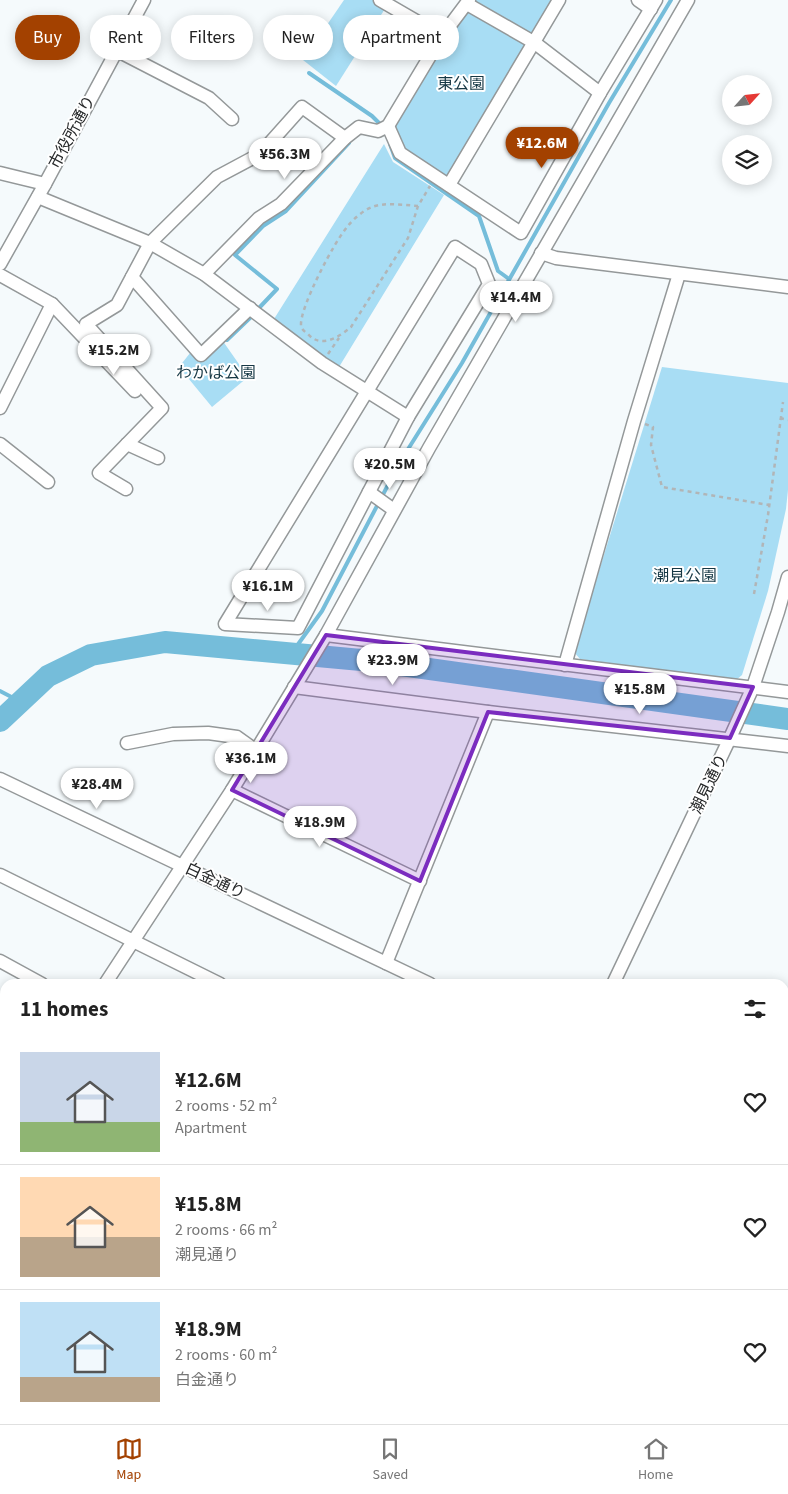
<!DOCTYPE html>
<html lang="en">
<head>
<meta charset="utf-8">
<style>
  body { margin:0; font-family:"Source Sans 3","Noto Sans JP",sans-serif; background:#f6f6f6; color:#222; height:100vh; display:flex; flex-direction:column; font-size:19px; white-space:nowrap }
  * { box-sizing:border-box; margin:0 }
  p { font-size:16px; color:#767676 }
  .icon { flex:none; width:28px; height:28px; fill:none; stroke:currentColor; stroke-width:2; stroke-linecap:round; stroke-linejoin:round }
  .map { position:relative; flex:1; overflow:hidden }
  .side { position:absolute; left:0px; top:979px; width:789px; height:446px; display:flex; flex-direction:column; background:#fff; border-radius:15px 15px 0 0; box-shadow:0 2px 12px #0003 }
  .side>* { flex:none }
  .hud { position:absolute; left:15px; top:15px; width:500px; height:45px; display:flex; gap:10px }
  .needle { width:32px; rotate:63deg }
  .buttons { position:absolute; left:722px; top:75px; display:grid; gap:10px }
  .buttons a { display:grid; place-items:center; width:50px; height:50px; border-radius:50%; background:#fff; box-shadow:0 2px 12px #0003; font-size:25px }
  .price { position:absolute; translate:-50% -42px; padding:0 11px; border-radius:18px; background:#fff; color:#222; font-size:16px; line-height:32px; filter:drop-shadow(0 1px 2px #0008) }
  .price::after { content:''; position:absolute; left:50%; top:30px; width:15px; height:11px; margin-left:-8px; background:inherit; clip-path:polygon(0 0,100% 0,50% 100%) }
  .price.current { background:#a34100; color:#fff }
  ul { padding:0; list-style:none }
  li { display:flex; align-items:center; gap:15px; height:125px; padding:0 20px }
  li+li { border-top:1px solid #e0e0e0 }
  li span { display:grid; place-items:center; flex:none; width:140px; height:100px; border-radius:0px; color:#555 }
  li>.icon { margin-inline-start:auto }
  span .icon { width:60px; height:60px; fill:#fffc; stroke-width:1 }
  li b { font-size:21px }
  h2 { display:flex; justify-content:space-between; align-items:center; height:60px; padding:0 20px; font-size:21px }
  .chip { padding:0 18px; border-radius:22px; background:#fff; box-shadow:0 2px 12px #0003; font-size:18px; line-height:45px }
  .chip.current { background:#a34100; color:#fff }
  .tab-bar { display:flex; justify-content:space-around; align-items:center; height:70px; border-top:1px solid #e0e0e0; background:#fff; font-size:14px; color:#767676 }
  .tab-bar a { display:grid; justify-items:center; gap:2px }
  .tab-bar .current { color:#a34100 }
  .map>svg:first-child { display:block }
  .green { fill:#a8ddf4 }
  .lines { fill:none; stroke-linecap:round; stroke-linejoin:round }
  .stream { stroke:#75bdda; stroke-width:4 }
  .river { stroke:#75bdda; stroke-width:22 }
  .minor-casing { stroke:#949899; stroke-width:15 }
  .major-casing { stroke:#949899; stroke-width:19 }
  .path { stroke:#b1b5b7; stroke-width:2.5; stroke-dasharray:4 4; stroke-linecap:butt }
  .minor { stroke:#fff; stroke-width:12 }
  .major { stroke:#fff; stroke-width:16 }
  .marked { fill:#7b2cbf; fill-opacity:0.2; stroke:#7b2cbf; stroke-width:4; stroke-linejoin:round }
  .labels { text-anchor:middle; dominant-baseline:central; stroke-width:4; stroke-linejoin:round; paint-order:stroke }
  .park-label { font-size:16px; fill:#163845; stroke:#fff }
  .street-label { font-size:16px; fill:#262829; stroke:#fff }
</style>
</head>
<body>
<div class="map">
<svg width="788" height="1424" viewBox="0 0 788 1424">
  <rect width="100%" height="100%" fill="#f5fafc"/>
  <g class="green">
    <path d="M344 0H380L388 4 336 86 303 60Z"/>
    <path d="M469 0H559L449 185 400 153 388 126Z"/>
    <path d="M384 144 393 162 444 195 339 367 320 355 274 319Z"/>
    <path d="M220 337 248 377 212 407 179 367 194 348 201 355Z"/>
    <path d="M662 367 788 383V490L786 509 768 591 742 675 735 681 580 659 574 652Z"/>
    <path d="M166 1420H275L273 1424H164Z"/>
  </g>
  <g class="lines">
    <g class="stream">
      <path d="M309 73 372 116 379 123"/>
      <path d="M390 144 395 158 479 216 498 271 509 279"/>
      <path d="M259 308 277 289 235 255 263 226 286 211 349 143"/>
      <path d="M227 340 251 317"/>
      <path d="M291 654 322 611 400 462 462 363 609 103 671 0"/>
      <path d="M0 691 21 702"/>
      <path d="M784 1261 788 1256"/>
      <path d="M676 1424 678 1420"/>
    </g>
    <path class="river" d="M0 721 48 676 91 655 165 642 372 661 788 719"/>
    <defs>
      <g id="minor">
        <path d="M380 0 442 36"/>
        <path d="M638 0 651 9"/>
        <path d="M467 4 535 43 600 93"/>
        <path d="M116 50 209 98 232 119"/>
        <path d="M388 126 400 153 521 233 600 93 656 0"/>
        <path d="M0 173 45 184"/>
        <path d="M449 185 559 0"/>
        <path d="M38 197 150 243 204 274 322 363 408 417"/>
        <path d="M455 247 481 264 489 284 408 417 298 628 225 624Z"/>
        <path d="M541 253 556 258 788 287"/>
        <path d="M0 264 45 184 144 0"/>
        <path d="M204 274 259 218 281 204 345 138 359 127 378 131 388 126 442 36 469 0"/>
        <path d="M0 275 52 304 135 391"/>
        <path d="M132 277 201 355 250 308"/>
        <path d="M0 408 52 304"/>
        <path d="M0 444 48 482"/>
        <path d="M127 444 158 458"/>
        <path d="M126 489 99 473 162 408 86 324 117 305 150 243 217 177 260 154 302 107 345 138"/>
        <path d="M369 492 394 510"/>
        <path d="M326 635 788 692"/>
        <path d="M565 665 634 421 679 274"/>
        <path d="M294 687 488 712 788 746"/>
        <path d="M127 743 173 734 208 733 237 737 255 750"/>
        <path d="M0 779 430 984"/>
        <path d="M232 790 420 881"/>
        <path d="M0 875 220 984"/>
        <path d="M0 961 42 984"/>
        <path d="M386 963 488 712"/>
        <path d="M105 984 232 790 326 635 429 448 688 0"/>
        <path d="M613 984 730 738 753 687 778 612 788 577"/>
        <path d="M0 1052 5 1055"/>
        <path d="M784 1154 788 1156"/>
        <path d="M0 1159 5 1153"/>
        <path d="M784 1241 788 1237"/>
        <path d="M0 1246 5 1249"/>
        <path d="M784 1280 788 1275"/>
        <path d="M784 1342 788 1344"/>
        <path d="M0 1368 5 1371"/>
        <path d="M113 1420 122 1424"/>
        <path d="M308 1420 315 1424"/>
        <path d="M61 1424 63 1420"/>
        <path d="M164 1424 166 1420"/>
        <path d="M273 1424 275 1420"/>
        <path d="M386 1424 388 1420"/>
        <path d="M664 1424 666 1420"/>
        <path d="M693 1424 695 1420"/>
      </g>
      <g id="major">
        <path d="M0 1144 5 1146"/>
        <path d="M491 1420 499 1424"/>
      </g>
    </defs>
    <use href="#minor" class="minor-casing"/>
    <use href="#major" class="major-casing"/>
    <g class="path">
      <path d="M418 206C403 205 386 202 372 207 364 210 353 219 348 226 335 240 300 307 301 325 301 329 305 332 308 334 321 349 339 337 351 327L408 238 418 206 430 186"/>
      <path d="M328 354 339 338"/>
      <path d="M780 418 788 420"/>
      <path d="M645 424 653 427 651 445 662 487 769 505"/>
      <path d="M754 594 768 515 783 402"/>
    </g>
    <use href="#minor" class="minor"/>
    <use href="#major" class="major"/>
  </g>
  <path class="marked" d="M326 635 753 687 730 738 488 712 420 881 232 790Z"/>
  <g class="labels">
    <g class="park-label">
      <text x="461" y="84">東公園</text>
      <text x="216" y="373">わかば公園</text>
      <text x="685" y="576">潮見公園</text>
    </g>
    <g class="street-label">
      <text transform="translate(72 132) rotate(-62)">市役所通り</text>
      <text transform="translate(709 784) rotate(-64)">潮見通り</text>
      <text transform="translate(215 881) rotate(25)">白金通り</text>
    </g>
  </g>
</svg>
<div class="buttons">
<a><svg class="needle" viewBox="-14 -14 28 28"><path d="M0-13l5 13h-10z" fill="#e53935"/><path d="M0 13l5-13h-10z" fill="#767676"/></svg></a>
<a><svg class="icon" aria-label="layers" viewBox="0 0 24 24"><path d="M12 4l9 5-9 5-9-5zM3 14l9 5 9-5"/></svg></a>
</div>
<b class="price current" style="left:542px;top:169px">¥12.6M</b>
<b class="price" style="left:285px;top:180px">¥56.3M</b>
<b class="price" style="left:516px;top:323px">¥14.4M</b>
<b class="price" style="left:114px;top:376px">¥15.2M</b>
<b class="price" style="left:390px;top:490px">¥20.5M</b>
<b class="price" style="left:268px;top:612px">¥16.1M</b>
<b class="price" style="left:393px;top:686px">¥23.9M</b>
<b class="price" style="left:640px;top:715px">¥15.8M</b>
<b class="price" style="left:251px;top:784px">¥36.1M</b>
<b class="price" style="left:97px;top:810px">¥28.4M</b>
<b class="price" style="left:320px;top:848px">¥18.9M</b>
<div class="hud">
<a class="chip current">Buy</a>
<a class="chip">Rent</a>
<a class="chip">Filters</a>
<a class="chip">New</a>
<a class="chip">Apartment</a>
</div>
<section class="side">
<h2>11 homes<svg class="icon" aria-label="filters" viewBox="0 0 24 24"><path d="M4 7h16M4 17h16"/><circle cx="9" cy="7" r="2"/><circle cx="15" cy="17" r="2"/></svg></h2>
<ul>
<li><span style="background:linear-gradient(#c9d6e8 70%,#8fb573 0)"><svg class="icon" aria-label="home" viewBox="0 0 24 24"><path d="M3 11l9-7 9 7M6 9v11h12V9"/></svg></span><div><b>¥12.6M</b><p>2 rooms · 52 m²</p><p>Apartment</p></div><svg class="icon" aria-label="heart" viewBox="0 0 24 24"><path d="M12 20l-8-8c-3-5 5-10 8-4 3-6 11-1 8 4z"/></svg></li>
<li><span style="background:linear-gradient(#ffd9b3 60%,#b9a48a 0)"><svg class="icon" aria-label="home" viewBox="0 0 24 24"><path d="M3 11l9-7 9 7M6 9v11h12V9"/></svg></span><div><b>¥15.8M</b><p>2 rooms · 66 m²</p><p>潮見通り</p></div><svg class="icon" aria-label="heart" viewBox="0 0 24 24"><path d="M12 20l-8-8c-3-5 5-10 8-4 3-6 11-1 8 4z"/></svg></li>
<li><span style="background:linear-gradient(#bfe0f5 75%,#b9a48a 0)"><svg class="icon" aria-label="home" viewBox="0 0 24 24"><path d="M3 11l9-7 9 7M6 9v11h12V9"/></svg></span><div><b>¥18.9M</b><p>2 rooms · 60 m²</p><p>白金通り</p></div><svg class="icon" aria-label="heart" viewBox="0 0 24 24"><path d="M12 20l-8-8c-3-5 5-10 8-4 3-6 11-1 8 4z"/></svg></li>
</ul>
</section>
</div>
<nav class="tab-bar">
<a class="current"><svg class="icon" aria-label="map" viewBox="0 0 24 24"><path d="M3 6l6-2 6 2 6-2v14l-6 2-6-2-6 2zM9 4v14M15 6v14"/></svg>Map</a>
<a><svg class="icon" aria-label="saved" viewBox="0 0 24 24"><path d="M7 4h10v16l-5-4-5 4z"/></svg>Saved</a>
<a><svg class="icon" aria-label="home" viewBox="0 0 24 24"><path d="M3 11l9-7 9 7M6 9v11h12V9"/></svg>Home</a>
</nav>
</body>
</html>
